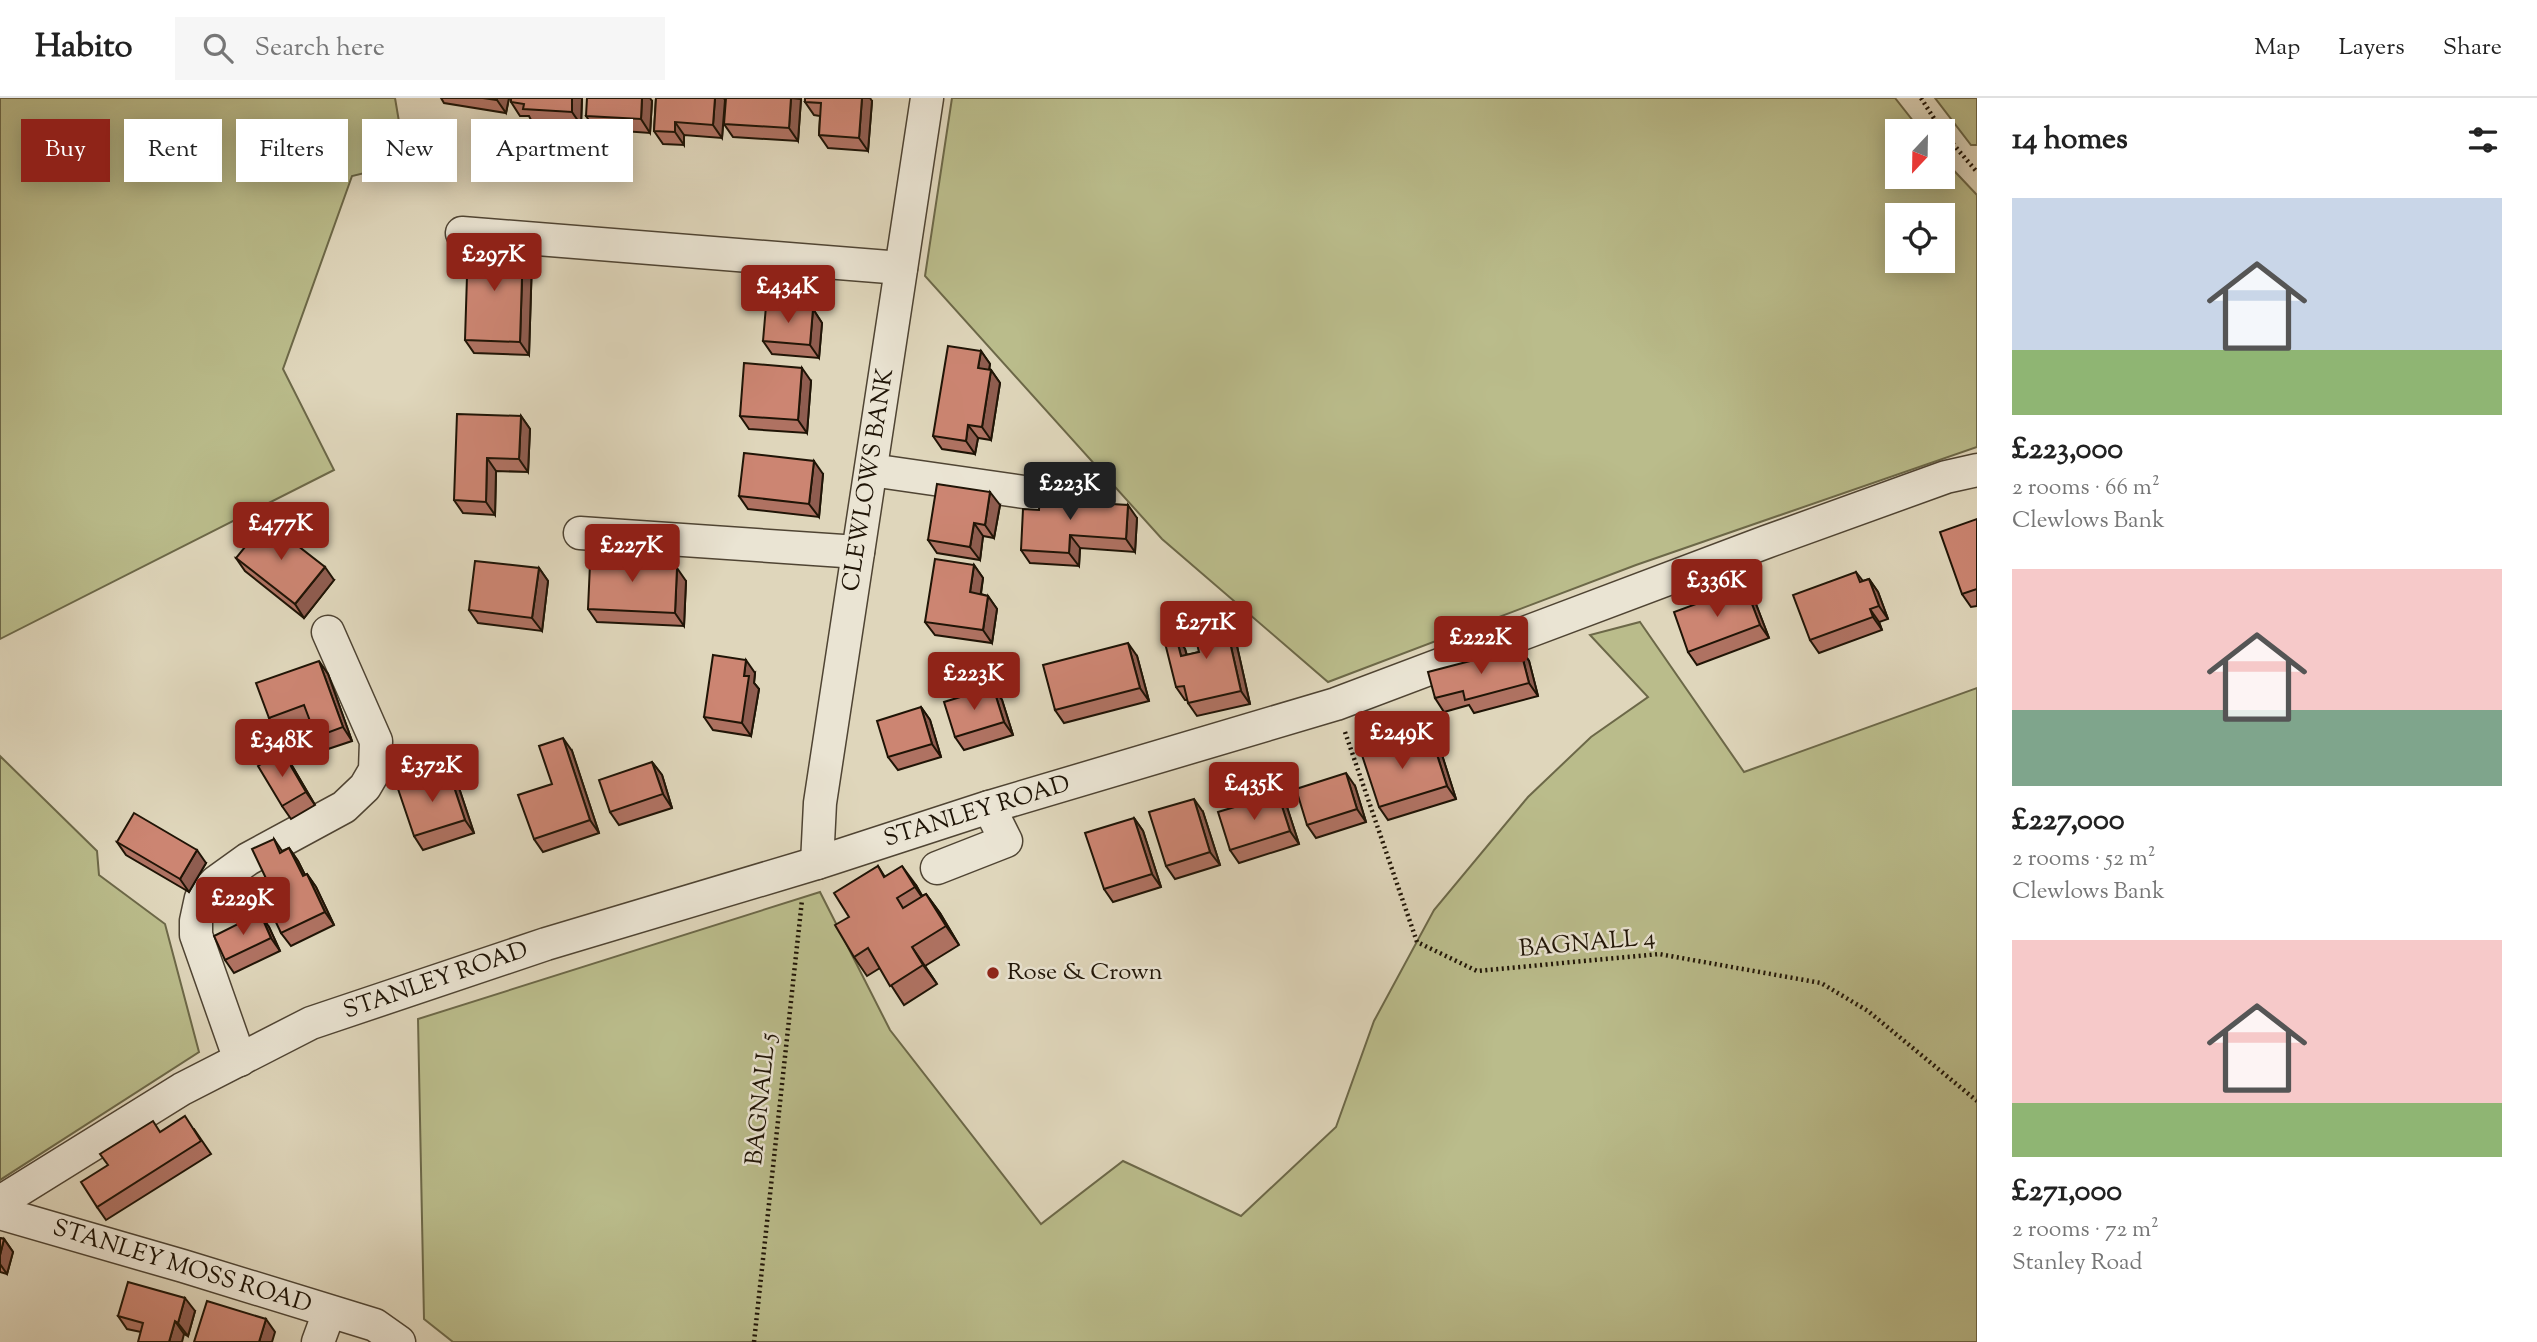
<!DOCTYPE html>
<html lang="en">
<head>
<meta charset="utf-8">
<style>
  body { margin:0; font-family:"Sorts Mill Goudy",serif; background:#f6f6f6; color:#222; height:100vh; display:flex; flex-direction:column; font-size:26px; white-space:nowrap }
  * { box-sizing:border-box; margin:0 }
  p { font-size:23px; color:#767676 }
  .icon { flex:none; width:38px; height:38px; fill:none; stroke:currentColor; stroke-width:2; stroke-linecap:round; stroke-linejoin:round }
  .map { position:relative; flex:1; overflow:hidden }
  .drawer { display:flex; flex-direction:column; background:#fff; width:560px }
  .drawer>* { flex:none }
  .guide { position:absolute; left:21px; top:21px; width:665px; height:63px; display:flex; gap:14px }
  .needle { width:46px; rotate:202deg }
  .controls { position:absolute; left:1885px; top:21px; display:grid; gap:14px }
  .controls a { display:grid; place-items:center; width:70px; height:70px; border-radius:0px; background:#fff; box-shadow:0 4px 18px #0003; font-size:35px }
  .price { position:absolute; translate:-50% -60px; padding:0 16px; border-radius:7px; background:#8f2418; color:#fff; font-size:23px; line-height:46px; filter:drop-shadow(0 2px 4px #0008) }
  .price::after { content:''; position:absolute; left:50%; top:42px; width:21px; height:16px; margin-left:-10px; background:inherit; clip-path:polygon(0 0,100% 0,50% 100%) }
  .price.on { background:#222; color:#fff }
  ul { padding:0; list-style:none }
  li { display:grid; align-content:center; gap:14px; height:371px; padding:0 35px }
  li span { display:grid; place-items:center; height:217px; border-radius:0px; color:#555 }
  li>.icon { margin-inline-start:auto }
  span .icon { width:126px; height:126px; fill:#fffc; stroke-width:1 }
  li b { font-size:30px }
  h2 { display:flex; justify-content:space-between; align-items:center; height:84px; padding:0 35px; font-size:30px }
  .chip { padding:0 24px; border-radius:0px; background:#fff; box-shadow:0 4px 18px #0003; font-size:24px; line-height:63px }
  .chip.on { background:#8f2418; color:#fff }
  header { display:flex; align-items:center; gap:42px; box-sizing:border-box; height:98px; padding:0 35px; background:#fff; border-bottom:2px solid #e0e0e0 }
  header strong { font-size:33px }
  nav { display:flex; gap:38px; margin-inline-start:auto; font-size:24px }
  .search { width:490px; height:63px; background:#f6f6f6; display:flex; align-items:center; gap:18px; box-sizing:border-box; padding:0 24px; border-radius:0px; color:#767676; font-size:26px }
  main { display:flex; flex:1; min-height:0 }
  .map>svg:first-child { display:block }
  .green { fill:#babc8b; stroke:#6c6848; stroke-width:2; fill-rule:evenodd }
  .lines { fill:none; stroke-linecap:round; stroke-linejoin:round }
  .minor-casing { stroke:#4f4433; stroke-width:35 }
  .path { stroke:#1f1406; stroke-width:4.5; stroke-dasharray:2 3.5; stroke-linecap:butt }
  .minor { stroke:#eae4d3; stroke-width:32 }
  .wall { fill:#af7262; stroke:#1f1406; stroke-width:2 }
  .shaded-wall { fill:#8f5d50; stroke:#1f1406; stroke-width:2 }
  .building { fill:#cc8572; stroke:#1f1406; stroke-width:2 }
  .poi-dot { fill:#8f2418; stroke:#eae4d3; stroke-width:2.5 }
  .labels { text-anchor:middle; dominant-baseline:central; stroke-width:5; stroke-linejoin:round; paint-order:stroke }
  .street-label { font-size:24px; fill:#1f1406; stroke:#eae4d3 }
  .poi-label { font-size:24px; fill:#1f1406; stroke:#eae4d3; text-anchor:start }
</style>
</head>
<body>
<header>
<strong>Habito</strong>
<div class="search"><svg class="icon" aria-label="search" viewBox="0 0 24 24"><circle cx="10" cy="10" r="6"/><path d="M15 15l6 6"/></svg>Search here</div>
<nav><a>Map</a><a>Layers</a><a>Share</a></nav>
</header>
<main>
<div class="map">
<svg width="1977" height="1244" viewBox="0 0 1977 1244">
  <rect width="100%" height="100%" fill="#dfd6bb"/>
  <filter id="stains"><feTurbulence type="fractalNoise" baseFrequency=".00286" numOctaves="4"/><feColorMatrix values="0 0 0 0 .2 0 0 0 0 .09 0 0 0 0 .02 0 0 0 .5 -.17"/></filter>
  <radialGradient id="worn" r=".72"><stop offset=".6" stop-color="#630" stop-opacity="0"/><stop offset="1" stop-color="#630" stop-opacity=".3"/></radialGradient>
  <g class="green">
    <path d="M0 0H395L406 65 352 78 283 271 334 372 0 541Z"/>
    <path d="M952 0H1895L1921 33H1897V79H1942L1943 61 1977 97V349L1636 467 1328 584 1162 441 925 178ZM1897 117H1942V163H1897Z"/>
    <path d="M1935 0H1977V47H1971Z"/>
    <path d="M1640 524 1744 674 1977 590V1244H453L424 1221 418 921 820 794 890 932 1041 1126 1123 1063 1241 1118 1336 1029 1374 923 1434 812 1528 699 1591 639 1648 599 1590 537Z"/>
    <path d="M0 658 97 753 99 777 165 826 199 954 0 1082Z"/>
  </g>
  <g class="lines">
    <defs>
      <g id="minor">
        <path d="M462 135 901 170"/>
        <path d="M871 372 1045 397"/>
        <path d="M580 435 858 454"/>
        <path d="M817 765 820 705 927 0"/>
        <path d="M937 770 1006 743 989 709"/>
        <path d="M240 962 196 837V823L201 800 216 784 248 761 344 709 365 689 375 672 376 643 328 534"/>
        <path d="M0 1104 182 991 311 925 546 846 817 765 989 709 1336 606 1766 444 1946 379 1977 372"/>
        <path d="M0 1115 183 1168 375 1227 399 1244"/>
        <path d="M318 1244 329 1214"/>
      </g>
    </defs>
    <use href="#minor" class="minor-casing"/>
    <g class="path">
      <path d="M1921 0 1942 33"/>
      <path d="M1942 33 1977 74"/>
      <path d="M1345 634 1417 844 1477 873 1659 856 1821 885 1868 913 1977 1003"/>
      <path d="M754 1244 802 802"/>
    </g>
    <use href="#minor" class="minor"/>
  </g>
  <g class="wall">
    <path d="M441 0H509L506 15 444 5Z"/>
    <path d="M511 0H582L581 27 532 24 529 18H520L511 4Z"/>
    <path d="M656 0H724L725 2 722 40 684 37V47L663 46 654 33Z"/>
    <path d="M801 1 798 43 733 39 724 26Z"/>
    <path d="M652 3 650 35 595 31 586 18Z"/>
    <path d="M872 3 868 53 828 50 819 37 820 18 814 17 805 4Z"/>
    <path d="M532 161 529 257 474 255 465 242Z"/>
    <path d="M813 211 822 225 819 260 772 256 763 243Z"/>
    <path d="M981 253 990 266 989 272H991L1000 285 991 342 978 340 975 356 942 351 933 338Z"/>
    <path d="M811 283 807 335 749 331 740 318Z"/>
    <path d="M521 318 530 331 528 374 496 373 495 417 463 415 454 402Z"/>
    <path d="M823 376 819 419 748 411 739 398Z"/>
    <path d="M1083 404 1137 420 1135 454 1080 450 1079 468 1030 465 1021 452 1039 412Z"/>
    <path d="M1000 407 994 440 983 438 980 462 937 455 928 442Z"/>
    <path d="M1977 421V508L1971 509 1962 496Z"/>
    <path d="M236 460 334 482 304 520 245 473Z"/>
    <path d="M655 462V469L686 483 684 528 597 524 588 511 613 467Z"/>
    <path d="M974 467 983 480 981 496 988 498 997 511 992 545 935 537 925 524Z"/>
    <path d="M539 470 548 483 542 533 478 525 469 512Z"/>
    <path d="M1856 474 1863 483 1869 481 1878 494 1888 521 1879 524 1882 532 1819 555 1810 542Z"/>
    <path d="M1745 488 1754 501 1769 540 1697 567 1688 554Z"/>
    <path d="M1232 526 1250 606 1197 618 1188 605V602H1185L1176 589V538L1185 551 1187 557 1199 554Z"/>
    <path d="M1520 550 1529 563 1538 598 1474 615 1469 607 1444 614 1435 600Z"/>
    <path d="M1137 558 1149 603 1064 625 1055 612Z"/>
    <path d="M755 575 754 585 759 591 751 638 713 632 704 619Z"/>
    <path d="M328 576 352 643 325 652 316 639 309 622 278 633 269 620Z"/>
    <path d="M1002 602 1013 637 964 652 955 639Z"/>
    <path d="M921 609 930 622 941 659 898 672 888 659Z"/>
    <path d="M1385 640 1395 656 1433 644 1442 657 1456 701 1388 722 1379 709Z"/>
    <path d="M282 653 291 666 315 707 291 721 282 708Z"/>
    <path d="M572 653 599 735 543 754 534 741 552 686Z"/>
    <path d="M652 664 662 677 672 710 619 727 610 714Z"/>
    <path d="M449 674 458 687 474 735 423 752 414 738Z"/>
    <path d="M1355 688 1366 724 1316 740 1307 727Z"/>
    <path d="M1287 709 1299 746 1239 765 1230 752Z"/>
    <path d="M1203 714 1220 767 1175 781 1166 768Z"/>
    <path d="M1134 720 1143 733 1161 789 1113 804 1104 791Z"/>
    <path d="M274 741 282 753 289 750 298 763 305 777 307 776 316 789 334 827 291 848 281 835 272 793Z"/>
    <path d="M117 744 206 765 189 794 126 757Z"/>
    <path d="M878 768 885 779 916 787 922 798 926 796 940 815 959 847 925 868 937 886 904 907 880 870 867 878 854 859 849 819Z"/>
    <path d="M269 829 280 853 234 875 225 862Z"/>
    <path d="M194 1031 211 1056 106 1122 97 1109 161 1034Z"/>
    <path d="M0 1140 4 1141 13 1154 7 1176 0 1174Z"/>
    <path d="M195 1213 188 1238 184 1236 141 1234 127 1231 118 1218Z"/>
  </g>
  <g class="shaded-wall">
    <path d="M497 0H509L506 15 497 2Z"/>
    <path d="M572 0H582L581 27 572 14Z"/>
    <path d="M642 0H650L652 3 650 35 641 21Z"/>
    <path d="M715 0H724L725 2 722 40 713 27Z"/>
    <path d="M791 0 801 1 798 43 789 30Z"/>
    <path d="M862 0H870L872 3 868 53 859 40Z"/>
    <path d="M675 24 684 37V47L675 34Z"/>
    <path d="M523 148 532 161 529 257 520 244Z"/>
    <path d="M813 211 822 225 819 260 810 247Z"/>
    <path d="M981 253 990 266 987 283 978 270Z"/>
    <path d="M802 270 811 283 807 335 798 322Z"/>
    <path d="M991 272 1000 285 991 342 982 329Z"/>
    <path d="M521 318 530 331 528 374 519 361Z"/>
    <path d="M968 327 978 340 975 356 966 343Z"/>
    <path d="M487 360 496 373 495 417 486 404Z"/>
    <path d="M814 363 823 376 819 419 809 406Z"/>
    <path d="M990 394 1000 407 994 440 985 427Z"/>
    <path d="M1078 396 1087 410 1078 404Z"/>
    <path d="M1128 407 1137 420 1135 454 1126 441Z"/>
    <path d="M974 425 983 438 980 462 970 449Z"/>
    <path d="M1070 437 1080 450 1079 468 1069 455Z"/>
    <path d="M646 449 655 462 654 481 645 468Z"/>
    <path d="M974 467 983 480 979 507 970 494Z"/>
    <path d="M325 469 334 482 304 520 295 506Z"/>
    <path d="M539 470 548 483 542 533 532 520Z"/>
    <path d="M677 470 686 483 684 528 675 515Z"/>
    <path d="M1869 481 1878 494 1888 521 1879 508Z"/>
    <path d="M1745 488 1754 501 1769 540 1760 527Z"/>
    <path d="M988 498 997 511 992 545 983 532Z"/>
    <path d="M1870 511 1879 524 1882 532 1873 519Z"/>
    <path d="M1223 513 1232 526 1250 606 1241 593Z"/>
    <path d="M1176 538 1185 551 1190 571 1181 558Z"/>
    <path d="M1128 545 1137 558 1149 603 1140 590Z"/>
    <path d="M1520 550 1529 563 1538 598 1529 585Z"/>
    <path d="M746 562 755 575 754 585 759 591 751 638 742 625 744 578Z"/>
    <path d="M319 563 328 576 352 643 343 629Z"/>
    <path d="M993 589 1002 602 1013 637 1004 624Z"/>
    <path d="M921 609 930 622 941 659 932 646Z"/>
    <path d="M563 640 572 653 599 735 590 722Z"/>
    <path d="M1385 640 1394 653 1399 670 1390 657Z"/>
    <path d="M1433 644 1442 657 1456 701 1447 688Z"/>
    <path d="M282 653 291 666 315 707 306 694Z"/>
    <path d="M652 664 662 677 672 710 663 696Z"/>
    <path d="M449 674 458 687 474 735 465 722Z"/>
    <path d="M1346 675 1355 688 1366 724 1357 711Z"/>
    <path d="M1278 696 1287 709 1299 746 1290 733Z"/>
    <path d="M1194 701 1203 714 1220 767 1210 754Z"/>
    <path d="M1134 720 1143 733 1161 789 1152 776Z"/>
    <path d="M289 750 298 763 312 791 303 778Z"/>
    <path d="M197 752 206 765 189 794 180 781Z"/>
    <path d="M902 768 916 787 928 808 915 789Z"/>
    <path d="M307 776 316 789 334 827 325 814Z"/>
    <path d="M926 796 940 815 959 847 946 828Z"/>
    <path d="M260 815 269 829 280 853 271 840Z"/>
    <path d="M912 849 925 868 937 886 923 867Z"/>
    <path d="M4 1141 13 1154 7 1176 0 1166V1157Z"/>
    <path d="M185 1200 195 1213 188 1238 178 1225Z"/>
    <path d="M266 1221 275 1234 272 1244H259Z"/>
    <path d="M175 1223 184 1236 182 1244H169Z"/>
  </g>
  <g class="building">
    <path d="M483 0H497V2Z"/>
    <path d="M511 0H572V14L523 11 524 6 511 4Z"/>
    <path d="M587 0H642L641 21 586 18Z"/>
    <path d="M656 0H715L713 27 675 24V34L654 33Z"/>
    <path d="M726 0H791L789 30 724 26Z"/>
    <path d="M805 0H862L859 40 819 37 821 5 805 4Z"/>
    <path d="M468 146 523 148 520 244 465 242Z"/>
    <path d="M766 208 813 211 810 247 763 243Z"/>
    <path d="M948 248 981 253 978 270 991 272 982 329 968 327 966 343 933 338Z"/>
    <path d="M744 265 802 270 798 322 740 318Z"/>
    <path d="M457 316 521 318 519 361 487 360 486 404 454 402Z"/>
    <path d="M744 355 814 363 809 406 739 398Z"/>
    <path d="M937 386 990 394 985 427 974 425 970 449 928 442Z"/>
    <path d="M1040 394 1078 396V404L1128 407 1126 441 1070 437 1069 455 1021 452 1023 411 1039 412Z"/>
    <path d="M1977 421V491L1962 496 1940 434Z"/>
    <path d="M266 423 325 469 295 506 236 460Z"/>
    <path d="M614 448 646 449 645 468 677 470 675 515 588 511 590 466 613 467Z"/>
    <path d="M935 461 974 467 970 494 988 498 983 532 925 524Z"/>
    <path d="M475 463 539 470 532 520 469 512Z"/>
    <path d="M1856 474 1860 484 1869 481 1879 508 1870 511 1873 519 1810 542 1793 497Z"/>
    <path d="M1745 488 1760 527 1688 554 1674 514Z"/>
    <path d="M1223 513 1241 593 1188 605 1184 588 1176 589 1164 541 1176 538 1181 558 1199 554 1191 521Z"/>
    <path d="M1128 545 1140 590 1055 612 1043 567Z"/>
    <path d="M1520 550 1529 585 1465 602 1463 593 1435 600 1428 574Z"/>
    <path d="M713 557 746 562 744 578H749L742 625 704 619Z"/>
    <path d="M319 563 343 629 316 639 304 607 269 620 256 585Z"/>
    <path d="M993 589 1004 624 955 639 944 604Z"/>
    <path d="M921 609 932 646 888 659 877 623Z"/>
    <path d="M563 640 590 722 534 741 518 697 552 686 539 648Z"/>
    <path d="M1385 640 1390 657 1433 644 1447 688 1379 709 1359 648Z"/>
    <path d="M282 653 306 694 282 708 258 668Z"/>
    <path d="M652 664 663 696 610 714 599 682Z"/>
    <path d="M449 674 465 722 414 738 398 691Z"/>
    <path d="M1346 675 1357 711 1307 727 1296 691Z"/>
    <path d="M1278 696 1290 733 1230 752 1218 714Z"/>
    <path d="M1194 701 1210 754 1166 768 1149 714Z"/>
    <path d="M134 715 197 752 180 781 117 744Z"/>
    <path d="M1134 720 1152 776 1104 791 1085 735Z"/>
    <path d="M274 741 280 755 289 750 303 778 307 776 325 814 281 835 263 797 272 793 252 751Z"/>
    <path d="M878 768 884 779 902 768 915 789 897 800 903 810 926 796 946 828 912 849 923 867 890 888 868 850 854 859 835 827 849 819 834 795Z"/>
    <path d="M260 815 271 840 225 862 214 838Z"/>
    <path d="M185 1018 201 1043 97 1109 81 1084 108 1067 100 1056 153 1023 160 1034Z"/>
    <path d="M0 1140 4 1141 0 1157Z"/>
    <path d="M128 1184 185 1200 178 1225 175 1223 169 1244H138L143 1225 118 1218Z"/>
    <path d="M207 1203 266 1221 259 1244H194Z"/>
  </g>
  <circle class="poi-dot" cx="993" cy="875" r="7"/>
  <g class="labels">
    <g class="street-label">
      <text transform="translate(869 382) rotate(-81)">CLEWLOWS BANK</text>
      <text transform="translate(977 714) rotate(-17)">STANLEY ROAD</text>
      <text transform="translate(1587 846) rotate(-5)">BAGNALL 4</text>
      <text transform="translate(436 883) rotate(-19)">STANLEY ROAD</text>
      <text transform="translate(762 1001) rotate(-84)">BAGNALL 5</text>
      <text transform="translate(182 1169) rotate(17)">STANLEY MOSS ROAD</text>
    </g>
    <g class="poi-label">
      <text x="1007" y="875">Rose &amp; Crown</text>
    </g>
  </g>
  <rect width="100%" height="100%" filter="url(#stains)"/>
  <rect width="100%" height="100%" fill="url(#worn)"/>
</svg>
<div class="controls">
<a><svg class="needle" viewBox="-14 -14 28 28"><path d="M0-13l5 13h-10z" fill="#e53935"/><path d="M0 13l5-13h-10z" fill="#767676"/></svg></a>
<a><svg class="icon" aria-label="locate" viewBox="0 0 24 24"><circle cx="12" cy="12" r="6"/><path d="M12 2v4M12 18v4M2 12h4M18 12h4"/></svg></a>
</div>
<b class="price" style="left:494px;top:195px">£297K</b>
<b class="price" style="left:788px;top:227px">£434K</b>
<b class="price on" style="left:1070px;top:424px">£223K</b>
<b class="price" style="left:281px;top:464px">£477K</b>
<b class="price" style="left:632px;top:486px">£227K</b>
<b class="price" style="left:1717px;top:521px">£336K</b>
<b class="price" style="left:1206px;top:563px">£271K</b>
<b class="price" style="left:1481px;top:578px">£222K</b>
<b class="price" style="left:974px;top:614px">£223K</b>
<b class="price" style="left:1402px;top:673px">£249K</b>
<b class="price" style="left:282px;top:681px">£348K</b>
<b class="price" style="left:432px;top:706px">£372K</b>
<b class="price" style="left:1254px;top:724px">£435K</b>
<b class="price" style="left:243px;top:839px">£229K</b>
<div class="guide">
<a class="chip on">Buy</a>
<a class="chip">Rent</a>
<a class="chip">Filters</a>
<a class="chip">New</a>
<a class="chip">Apartment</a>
</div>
</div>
<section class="drawer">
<h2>14 homes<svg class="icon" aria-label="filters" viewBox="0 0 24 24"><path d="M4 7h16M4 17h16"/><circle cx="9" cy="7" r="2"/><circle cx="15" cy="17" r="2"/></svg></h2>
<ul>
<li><span style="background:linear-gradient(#c9d6e8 70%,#8fb573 0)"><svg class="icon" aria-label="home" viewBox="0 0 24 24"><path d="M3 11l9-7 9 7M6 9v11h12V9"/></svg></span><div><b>£223,000</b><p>2 rooms · 66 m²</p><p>Clewlows Bank</p></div></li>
<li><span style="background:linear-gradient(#f6c9c9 65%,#7fa58c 0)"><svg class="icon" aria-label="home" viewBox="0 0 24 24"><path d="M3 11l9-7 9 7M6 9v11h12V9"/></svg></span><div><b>£227,000</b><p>2 rooms · 52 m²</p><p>Clewlows Bank</p></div></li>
<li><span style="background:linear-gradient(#f6c9c9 75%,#8fb573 0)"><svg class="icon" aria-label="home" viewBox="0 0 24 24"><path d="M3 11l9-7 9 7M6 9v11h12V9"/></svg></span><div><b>£271,000</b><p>2 rooms · 72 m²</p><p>Stanley Road</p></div></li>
</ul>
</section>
</main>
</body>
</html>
